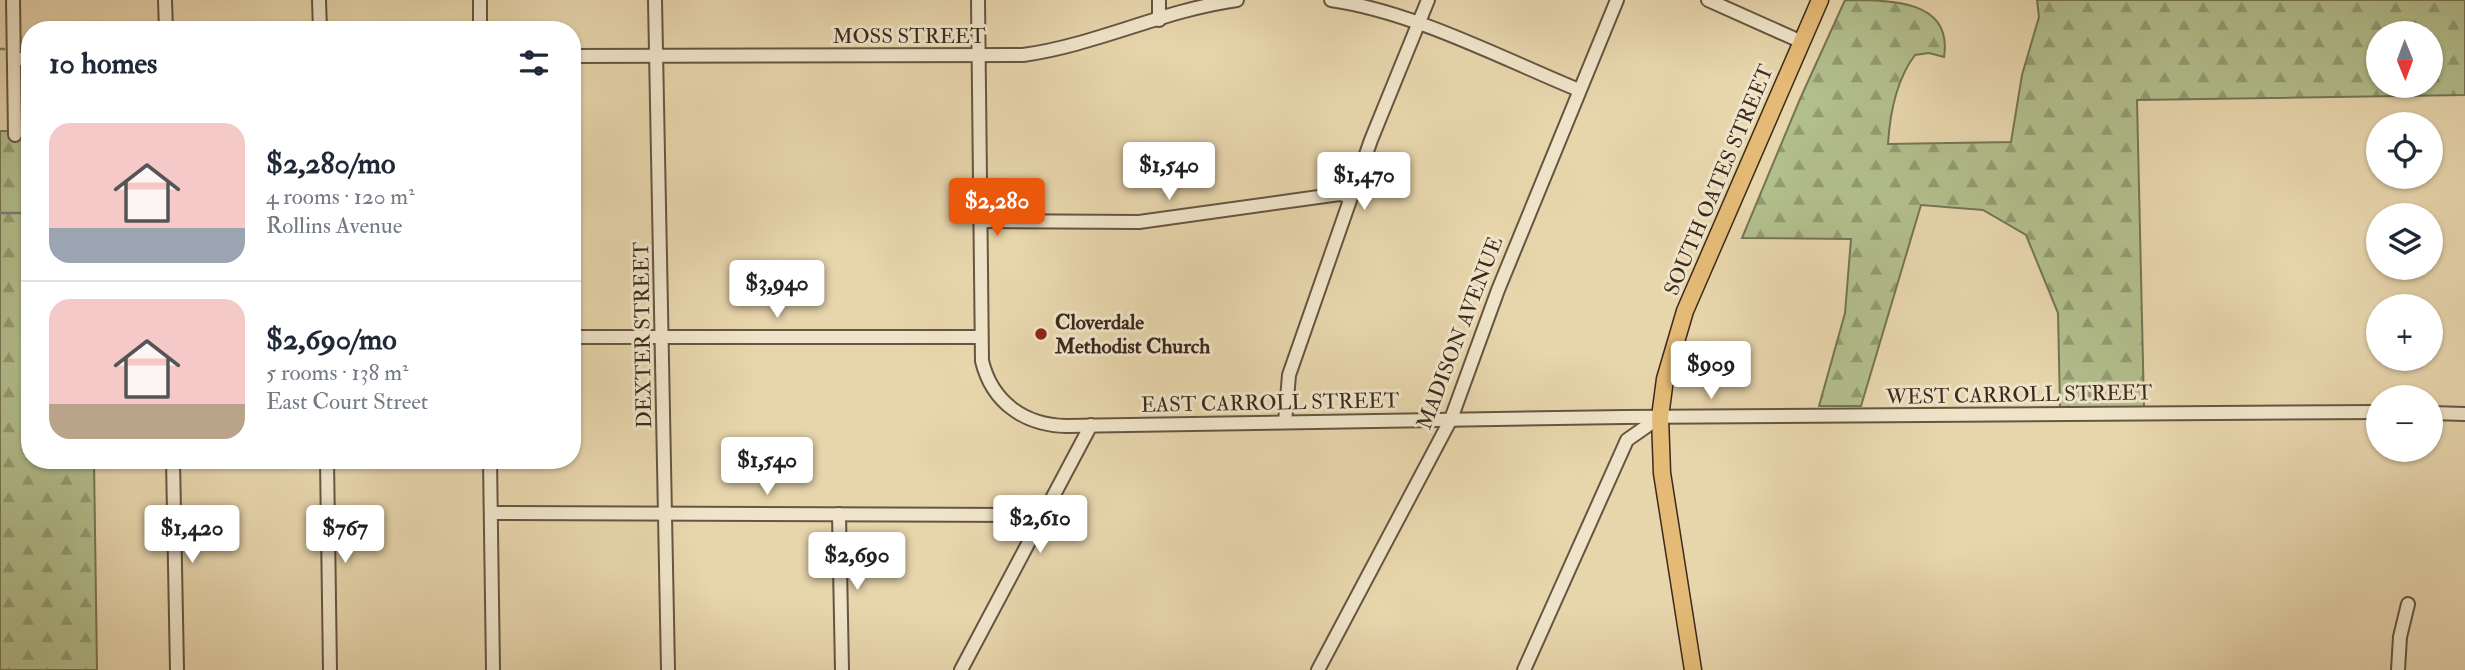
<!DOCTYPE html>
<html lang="en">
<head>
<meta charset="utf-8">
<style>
  body { margin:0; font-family:"IM FELL Double Pica",serif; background:#f6f6f7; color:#1f2937; height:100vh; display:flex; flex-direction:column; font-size:26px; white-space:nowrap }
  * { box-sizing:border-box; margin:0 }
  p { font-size:23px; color:#747a83 }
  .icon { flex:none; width:38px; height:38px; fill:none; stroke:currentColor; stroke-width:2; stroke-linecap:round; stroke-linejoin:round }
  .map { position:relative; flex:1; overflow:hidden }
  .sheet { position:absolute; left:21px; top:21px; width:560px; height:448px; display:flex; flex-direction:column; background:#fff; border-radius:28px; box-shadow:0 2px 5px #0004 }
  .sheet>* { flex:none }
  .needle { width:46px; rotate:179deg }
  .buttons { position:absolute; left:2366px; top:21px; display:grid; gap:14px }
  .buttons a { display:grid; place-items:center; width:77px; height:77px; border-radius:50%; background:#fff; box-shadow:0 2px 5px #0004; font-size:35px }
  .price { position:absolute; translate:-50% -60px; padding:0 16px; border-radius:7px; background:#fff; color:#222; font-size:23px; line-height:46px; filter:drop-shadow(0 2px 4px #0008) }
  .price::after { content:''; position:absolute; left:50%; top:42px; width:21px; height:16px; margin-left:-10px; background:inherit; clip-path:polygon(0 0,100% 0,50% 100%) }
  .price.selected { background:#ea580c; color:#fff }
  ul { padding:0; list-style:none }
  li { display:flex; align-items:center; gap:21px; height:175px; padding:0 28px }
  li+li { border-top:2px solid #e0e1e3 }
  li span { display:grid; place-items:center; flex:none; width:196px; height:140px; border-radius:21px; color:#555 }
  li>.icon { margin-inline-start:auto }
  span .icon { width:84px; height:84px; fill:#fffc; stroke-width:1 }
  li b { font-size:30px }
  h2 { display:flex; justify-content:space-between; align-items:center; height:84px; padding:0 28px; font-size:30px }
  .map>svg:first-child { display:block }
  .forest { fill:url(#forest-firs); stroke:#767454; stroke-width:2; fill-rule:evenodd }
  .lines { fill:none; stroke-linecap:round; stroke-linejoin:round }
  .stream { stroke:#728072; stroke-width:2.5 }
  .minor-casing { stroke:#665541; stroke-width:16 }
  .major-casing { stroke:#3b2a1d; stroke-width:19 }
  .minor { stroke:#efe4c9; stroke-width:12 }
  .major { stroke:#e4ba76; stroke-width:16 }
  .poi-dot { fill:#8f2418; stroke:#efe4c9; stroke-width:2.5 }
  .labels { text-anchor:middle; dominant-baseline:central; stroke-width:6; stroke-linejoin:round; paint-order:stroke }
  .street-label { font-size:21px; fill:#3b2a1d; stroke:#efe4c9 }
  .poi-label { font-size:21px; font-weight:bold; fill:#3b2a1d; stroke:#efe4c9; text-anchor:start }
</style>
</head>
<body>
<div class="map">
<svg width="2465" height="670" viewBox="0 0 2465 670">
  <defs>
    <pattern id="forest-firs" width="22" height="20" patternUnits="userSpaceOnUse" patternTransform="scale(1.75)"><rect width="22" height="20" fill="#b2be8c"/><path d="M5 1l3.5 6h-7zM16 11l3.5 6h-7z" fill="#929b72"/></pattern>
  </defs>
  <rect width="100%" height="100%" fill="#e7d5ac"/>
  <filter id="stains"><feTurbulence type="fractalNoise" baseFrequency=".00286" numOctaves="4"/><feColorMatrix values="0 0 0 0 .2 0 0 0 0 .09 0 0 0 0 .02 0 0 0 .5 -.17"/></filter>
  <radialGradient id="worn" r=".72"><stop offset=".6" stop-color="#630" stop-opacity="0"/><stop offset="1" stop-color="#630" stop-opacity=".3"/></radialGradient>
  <g class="forest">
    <path d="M1845 0C1892 0 1953 0 1944 57L1929 53 1915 55C1896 80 1890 112 1888 144L2011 142 2022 75 2039 17 2037 0H2465V95L2137 100 2144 407H2060L2058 313 2026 235 1983 210 1921 205 1861 406H1819L1845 313 1851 239 1742 238 1800 99ZM2378 33H2431V86H2378Z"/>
    <path d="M0 131H30V460H94L97 670H0Z"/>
  </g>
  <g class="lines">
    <g class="stream">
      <path d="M0 49H4"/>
      <path d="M0 213H30"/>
    </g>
    <defs>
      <g id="minor">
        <path d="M13 0 15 135"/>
        <path d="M165 0 166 30"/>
        <path d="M319 0 320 30"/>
        <path d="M480 0V30"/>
        <path d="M655 0 668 670"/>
        <path d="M978 0 982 361C992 402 1024 425 1066 426L1623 417 2378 412"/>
        <path d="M1159 0V20"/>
        <path d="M1331 0C1414 12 1501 58 1579 90"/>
        <path d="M1708 0 1802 42"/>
        <path d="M572 56 1023 55C1096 45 1164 10 1237 0"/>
        <path d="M14 59H30"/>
        <path d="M980 221 1139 222 1340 194 1351 197"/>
        <path d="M572 337H981"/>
        <path d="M2431 413 2465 414"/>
        <path d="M1285 422 1289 375 1371 140 1428 0"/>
        <path d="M173 460 177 670"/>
        <path d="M327 460 330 670"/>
        <path d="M490 460 493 670"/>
        <path d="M491 513 1043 515"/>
        <path d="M839 514 842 670"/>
        <path d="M961 670 1091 425"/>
        <path d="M1318 670 1451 419 1498 290 1617 0"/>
        <path d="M1524 670 1627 440 1657 419"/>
        <path d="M2398 670 2400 637 2408 604"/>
      </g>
      <path id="major" d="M1693 670 1662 473 1660 417 1665 379 1685 311 1820 0"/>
    </defs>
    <use href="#minor" class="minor-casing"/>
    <use href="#major" class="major-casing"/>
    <use href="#minor" class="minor"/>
    <use href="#major" class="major"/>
  </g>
  <circle class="poi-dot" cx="1041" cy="334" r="7"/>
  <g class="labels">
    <g class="street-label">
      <text x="909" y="36">MOSS STREET</text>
      <text transform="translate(1719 180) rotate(-67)">SOUTH OATES STREET</text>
      <text transform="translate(1460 333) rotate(-69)">MADISON AVENUE</text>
      <text transform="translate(643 335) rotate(-91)">DEXTER STREET</text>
      <text transform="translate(2019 395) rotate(-1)">WEST CARROLL STREET</text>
      <text transform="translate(1270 403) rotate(-1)">EAST CARROLL STREET</text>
    </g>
    <g class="poi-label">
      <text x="1055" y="322">Cloverdale<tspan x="1055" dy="24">Methodist Church</tspan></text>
    </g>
  </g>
  <rect width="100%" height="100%" filter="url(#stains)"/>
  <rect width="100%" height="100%" fill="url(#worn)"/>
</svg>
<div class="buttons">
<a><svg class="needle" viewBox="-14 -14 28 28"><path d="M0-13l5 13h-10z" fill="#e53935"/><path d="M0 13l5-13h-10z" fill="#747a83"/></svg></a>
<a><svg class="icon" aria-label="locate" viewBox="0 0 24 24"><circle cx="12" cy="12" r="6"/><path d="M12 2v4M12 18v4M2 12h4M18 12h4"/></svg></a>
<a><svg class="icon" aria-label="layers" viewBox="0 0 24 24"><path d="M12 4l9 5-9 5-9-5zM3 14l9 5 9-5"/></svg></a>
<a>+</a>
<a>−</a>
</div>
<b class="price" style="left:1169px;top:202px">$1,540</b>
<b class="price" style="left:1364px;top:212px">$1,470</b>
<b class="price selected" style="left:997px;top:238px">$2,280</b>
<b class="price" style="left:777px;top:320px">$3,940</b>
<b class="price" style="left:1711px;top:401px">$909</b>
<b class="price" style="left:767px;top:497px">$1,540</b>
<b class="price" style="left:1040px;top:555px">$2,610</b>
<b class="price" style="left:192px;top:565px">$1,420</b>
<b class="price" style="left:345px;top:565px">$767</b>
<b class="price" style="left:857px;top:592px">$2,690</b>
<section class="sheet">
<h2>10 homes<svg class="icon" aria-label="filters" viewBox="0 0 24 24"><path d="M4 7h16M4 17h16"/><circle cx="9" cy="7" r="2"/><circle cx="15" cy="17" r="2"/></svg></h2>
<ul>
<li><span style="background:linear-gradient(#f6c9c9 75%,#9aa5b1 0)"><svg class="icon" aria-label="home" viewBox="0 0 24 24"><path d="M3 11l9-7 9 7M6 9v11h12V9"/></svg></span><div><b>$2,280/mo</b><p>4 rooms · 120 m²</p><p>Rollins Avenue</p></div></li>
<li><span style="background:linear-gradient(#f6c9c9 75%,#b9a48a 0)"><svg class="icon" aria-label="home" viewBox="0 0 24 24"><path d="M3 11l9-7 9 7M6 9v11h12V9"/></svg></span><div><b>$2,690/mo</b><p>5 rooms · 138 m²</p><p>East Court Street</p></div></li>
</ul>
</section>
</div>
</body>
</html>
